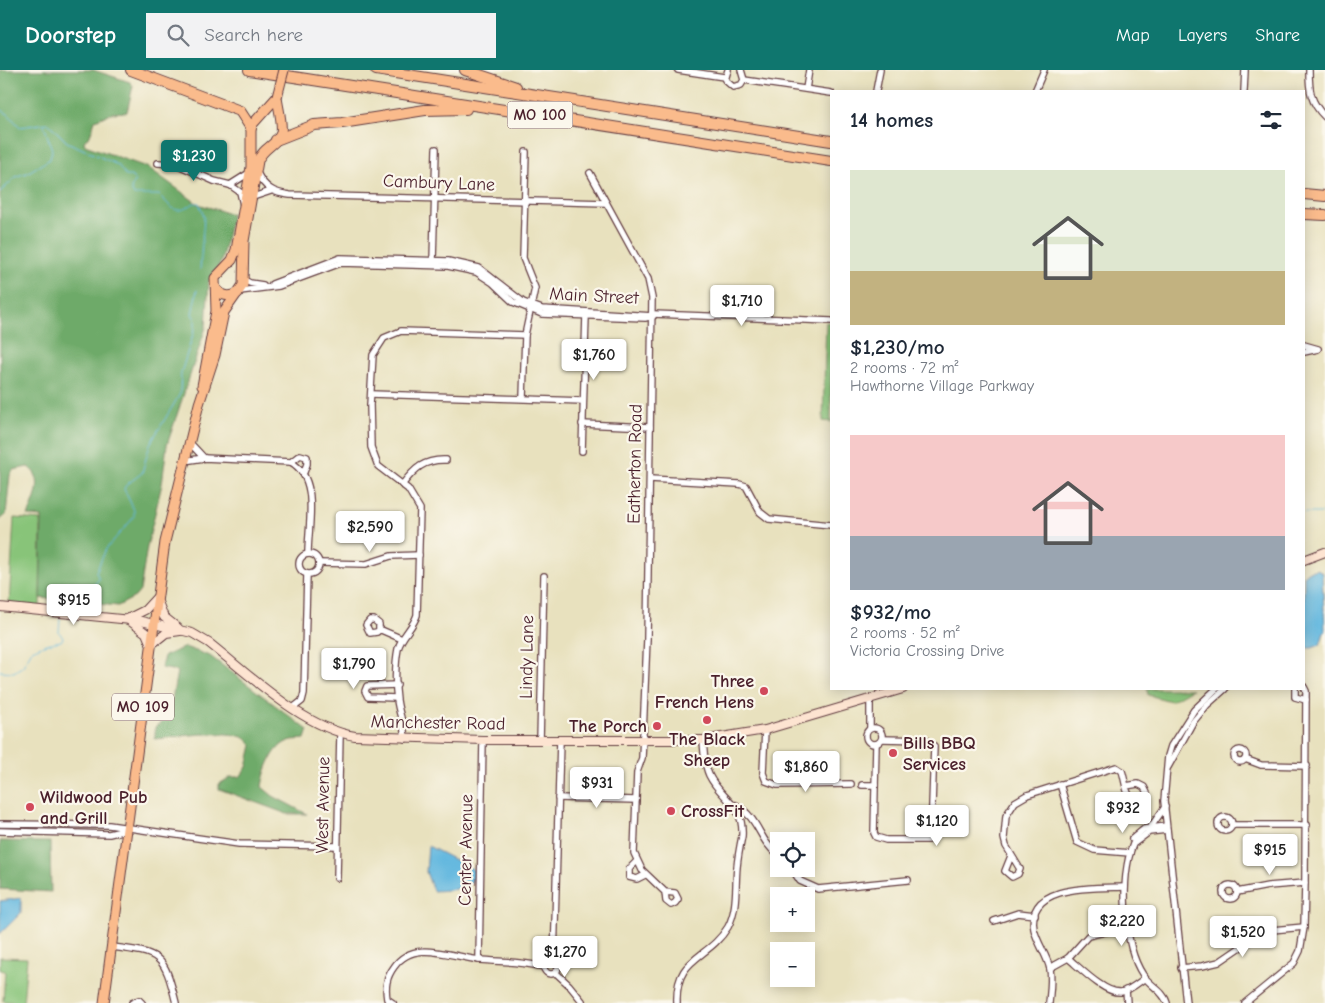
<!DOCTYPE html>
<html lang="en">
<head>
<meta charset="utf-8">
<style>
  body { margin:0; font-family:"Comic Neue",sans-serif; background:#f2f2f3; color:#1f2937; height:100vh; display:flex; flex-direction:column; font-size:19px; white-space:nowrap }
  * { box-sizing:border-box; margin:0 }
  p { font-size:16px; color:#747a83 }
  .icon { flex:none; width:28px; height:28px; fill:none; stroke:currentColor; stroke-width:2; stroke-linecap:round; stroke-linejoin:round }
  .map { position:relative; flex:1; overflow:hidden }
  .details { position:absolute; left:830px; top:20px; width:475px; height:600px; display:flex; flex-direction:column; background:#fff; border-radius:0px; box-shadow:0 2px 12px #0003 }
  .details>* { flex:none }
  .controls { position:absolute; left:770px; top:762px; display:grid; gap:10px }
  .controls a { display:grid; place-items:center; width:45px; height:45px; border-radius:0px; background:#fff; box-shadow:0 2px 12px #0003; font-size:25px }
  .price { position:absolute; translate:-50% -42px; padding:0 11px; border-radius:5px; background:#fff; color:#222; font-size:16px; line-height:32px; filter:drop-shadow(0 1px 2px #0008) }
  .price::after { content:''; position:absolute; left:50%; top:30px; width:15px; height:11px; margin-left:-8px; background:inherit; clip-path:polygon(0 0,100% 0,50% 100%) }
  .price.current { background:#0f766e; color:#fff }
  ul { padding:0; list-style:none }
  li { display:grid; align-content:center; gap:10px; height:265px; padding:0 20px }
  li span { display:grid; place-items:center; height:155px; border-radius:0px; color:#555 }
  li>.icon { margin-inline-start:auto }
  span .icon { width:90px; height:90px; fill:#fffc; stroke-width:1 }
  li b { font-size:21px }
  h2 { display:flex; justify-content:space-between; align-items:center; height:60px; padding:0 20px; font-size:21px }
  header { display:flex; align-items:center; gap:30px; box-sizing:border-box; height:70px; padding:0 25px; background:#0f766e; color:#fff }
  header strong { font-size:24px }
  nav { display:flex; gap:28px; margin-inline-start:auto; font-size:18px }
  .search { width:350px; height:45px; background:#f2f2f3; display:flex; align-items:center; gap:12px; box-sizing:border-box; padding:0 18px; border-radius:0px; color:#747a83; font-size:19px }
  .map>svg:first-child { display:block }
  .green { fill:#88c479; stroke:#697252 }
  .forest { fill:#6eaa69; stroke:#5c644a }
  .water { fill:#63b8df; stroke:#566c85 }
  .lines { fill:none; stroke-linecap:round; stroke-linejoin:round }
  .stream { stroke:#63b8df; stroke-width:1 }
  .street-casing { stroke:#623c41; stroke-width:8 }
  .secondary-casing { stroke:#623c41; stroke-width:10 }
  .primary-casing { stroke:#623c41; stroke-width:11 }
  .highway-casing { stroke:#623c41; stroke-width:12 }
  .street { stroke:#fff; stroke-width:5.5 }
  .secondary { stroke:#fde4d1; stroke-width:8 }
  .primary { stroke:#fabb8c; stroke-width:9 }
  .highway { stroke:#fabb8c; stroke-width:10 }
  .primary-bridge-casing { stroke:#623c41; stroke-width:11; stroke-linecap:butt }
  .primary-bridge { stroke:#fabb8c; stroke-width:9 }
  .poi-dot { fill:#d1495b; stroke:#fbf7ec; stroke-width:2 }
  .labels { text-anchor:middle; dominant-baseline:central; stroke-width:4.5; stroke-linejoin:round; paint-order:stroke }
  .shield { fill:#fbf7ec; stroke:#7f6065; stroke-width:1 }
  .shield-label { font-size:16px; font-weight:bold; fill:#4a1f2b }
  .street-label { font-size:18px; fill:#4a1f2b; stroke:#fbf7ec }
  .poi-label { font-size:18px; font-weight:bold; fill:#4a1f2b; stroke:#fbf7ec; text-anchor:start }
</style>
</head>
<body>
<header>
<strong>Doorstep</strong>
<div class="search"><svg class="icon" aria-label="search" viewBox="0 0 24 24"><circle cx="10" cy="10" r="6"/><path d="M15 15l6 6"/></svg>Search here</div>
<nav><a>Map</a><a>Layers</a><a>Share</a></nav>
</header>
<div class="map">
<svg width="1325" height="933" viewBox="0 0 1325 933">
  <rect width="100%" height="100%" fill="#fbf7ec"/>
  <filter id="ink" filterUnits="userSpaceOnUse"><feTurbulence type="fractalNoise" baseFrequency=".02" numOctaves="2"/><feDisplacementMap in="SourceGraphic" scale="10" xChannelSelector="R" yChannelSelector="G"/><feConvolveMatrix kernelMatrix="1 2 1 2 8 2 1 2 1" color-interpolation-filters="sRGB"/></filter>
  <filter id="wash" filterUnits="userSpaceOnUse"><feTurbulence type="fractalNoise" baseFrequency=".0096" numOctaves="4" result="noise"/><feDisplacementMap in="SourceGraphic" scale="20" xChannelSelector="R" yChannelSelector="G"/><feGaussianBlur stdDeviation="1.12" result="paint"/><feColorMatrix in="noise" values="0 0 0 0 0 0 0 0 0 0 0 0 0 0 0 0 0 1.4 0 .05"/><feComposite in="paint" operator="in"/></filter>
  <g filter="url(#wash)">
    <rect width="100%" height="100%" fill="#e8e1be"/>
    <g class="green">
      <path d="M826 252 831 253V352L823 351Z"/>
      <path d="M14 448 41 450 40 538 9 535Z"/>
      <path d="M1147 619H1192L1171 631 1148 625Z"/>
      <path d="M0 887 27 888 23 933 3 931 5 901 0 900Z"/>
    </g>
    <g class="forest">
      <path d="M0 0H93L130 12 133 16 127 42 112 43 95 50 90 66 84 71 85 75 149 98 198 134 232 144 221 192 209 211 206 257 167 375 162 414 147 477 140 521 135 527 118 536 40 528 42 447 28 446C34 430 46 409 28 397L13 400 10 405 6 445 0 450Z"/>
      <path d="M185 577 210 586 308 660 305 669C300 670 293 669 289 671 273 676 264 702 262 717L273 726 307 744H287L219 719V714L231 707H240L247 697 252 675 247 669C226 658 178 667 155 669V657L169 647 177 601 161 598 164 586Z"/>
      <path d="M0 771 50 772 51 822 0 819Z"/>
    </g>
    <g class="water">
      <path d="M1318 499 1322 503 1325 559 1320 575 1312 578H1304V505L1309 501Z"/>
      <path d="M428 776 471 798 477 803C471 821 449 820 433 821L426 802Z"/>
      <path d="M21 828V843L0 864V831Z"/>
    </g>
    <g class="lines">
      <g class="stream">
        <path d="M0 39 8 44 20 57 48 53 67 72 118 95 126 106H131L135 110 131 119 134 125H159C173 138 175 147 194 133H199L204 147 200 200"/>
        <path d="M0 122 17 106 27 103 50 89 52 80 44 55"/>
        <path d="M1304 443H1325"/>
        <path d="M76 536 99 509 96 502 106 479 134 447V440L124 419 126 415 142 403 150 374 180 324 181 303 195 258V249L192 244 197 220"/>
        <path d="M0 601 14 602 23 596 32 580 46 574 61 571 63 568 59 562 60 549"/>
      </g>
    </g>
  </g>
  <g filter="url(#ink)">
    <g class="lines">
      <defs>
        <g id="street">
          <path d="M678 0 724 7"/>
          <path d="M728 0 725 10 733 17 741 15 744 10 741 0"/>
          <path d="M1309 0C1309 20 1310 32 1325 47"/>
          <path d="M744 10 831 23"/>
          <path d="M806 19 809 0"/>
          <path d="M876 21 880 0"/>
          <path d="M1035 21 1044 0"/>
          <path d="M1244 21 1245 0"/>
          <path d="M158 93 176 94 214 111 230 115 240 122 243 135"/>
          <path d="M257 103C265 118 273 123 290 125L606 133"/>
          <path d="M590 103 648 209 652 228 647 569 642 688 637 702 634 783 642 800 665 822 666 831 671 835 675 833 678 829 675 823 665 822"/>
          <path d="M230 115 249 103"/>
          <path d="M253 127 271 121"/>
          <path d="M433 191 436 79"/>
          <path d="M242 209 250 213 263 215"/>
          <path d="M272 214 340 188 448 191 479 198 523 232 542 239 653 246"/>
          <path d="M240 221 279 216 341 193 448 196 476 202 493 213 513 232 542 244 645 248 653 246"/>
          <path d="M653 244 831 251"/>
          <path d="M1304 275 1318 279 1304 282"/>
          <path d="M371 324 583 331"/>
          <path d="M523 328 525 265 535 218 523 188 526 82"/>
          <path d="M582 354 650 357"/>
          <path d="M190 373 204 388"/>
          <path d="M582 381 586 245"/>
          <path d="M184 391 204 388 291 392C320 409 308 454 308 484"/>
          <path d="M291 392 300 385 307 387V394L304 402"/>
          <path d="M650 409 739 414 746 416 760 442 769 449 831 455"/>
          <path d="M402 415C414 399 424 389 446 390"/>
          <circle cx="309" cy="494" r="10"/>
          <path d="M319 493 366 494 391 486 419 485"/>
          <path d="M379 559V554L374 550H370L366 555 370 563 377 562 379 559 402 569"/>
          <path d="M1295 619V627L1306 630"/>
          <path d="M396 628 368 627 365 621 367 616 397 615"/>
          <path d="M870 630V658"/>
          <path d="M293 638 302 631 304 623 307 504"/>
          <circle cx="874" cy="666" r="8"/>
          <path d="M765 660 763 703 766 711 777 715 851 714"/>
          <path d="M405 669C404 653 399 645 397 630 395 616 395 594 398 579 401 566 413 558 417 545L420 439 408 419 378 396 371 377 370 335 373 285 384 268 401 261 525 265"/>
          <path d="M540 670 544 506"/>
          <path d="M876 674 874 763 876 767 886 770H929L931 764 934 676 926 670 882 669"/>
          <circle cx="1240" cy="686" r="6"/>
          <path d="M1245 689 1261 695 1307 696"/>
          <path d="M1168 697 1193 652 1207 635 1225 619"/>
          <path d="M1060 714 1077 772 1094 780 1130 783"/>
          <path d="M862 715H875"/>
          <path d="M558 728 636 730"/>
          <path d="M736 735C760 749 758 770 779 786"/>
          <circle cx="1225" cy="754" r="7"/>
          <path d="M0 754 109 755 239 774 337 776"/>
          <path d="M1232 755H1307"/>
          <path d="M1150 758 1165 737"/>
          <path d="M1167 760 1149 762 1133 774C1120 807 1123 875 1143 905 1149 915 1164 921 1167 933"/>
          <path d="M0 761 109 764 126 760"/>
          <path d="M1132 769 1144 759 1166 756"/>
          <path d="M1011 786 1005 801 1012 807 1018 804 1020 799 1006 776 1004 768 1006 746 1015 732 1027 725 1116 697 1122 701C1126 712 1125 729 1138 732L1144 729 1147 723 1144 717 1138 714 1126 716"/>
          <path d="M636 792 629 799V807L637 809 645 805"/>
          <path d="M792 799 800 811 818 819 908 810"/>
          <path d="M337 808 340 664"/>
          <circle cx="1230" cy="822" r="7"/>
          <path d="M1237 822 1268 816 1305 813"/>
          <path d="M994 851 1018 843 1035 845"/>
          <path d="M112 877C161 883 164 884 176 933"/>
          <path d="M1068 888C1080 898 1105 924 1121 922 1129 921 1138 913 1145 908"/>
          <circle cx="551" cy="897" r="7"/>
          <path d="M479 890 483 670"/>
          <path d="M554 891 560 670"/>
          <path d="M1050 898 1068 888 1088 866 1128 856"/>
          <path d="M1181 898 1202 896 1219 892 1257 866 1272 860 1304 857"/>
          <path d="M556 903 569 915 582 931"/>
          <path d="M1126 920 1127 933"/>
          <path d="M132 933 139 930 142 933"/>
          <path d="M393 933 387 929C385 917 386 908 394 897 414 868 451 887 480 890 502 892 522 891 544 897"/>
          <path d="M677 933C675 886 708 890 728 857 738 838 735 817 737 797 738 786 740 776 742 766 744 733 721 730 709 705 704 694 704 682 703 670"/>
          <path d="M1049 933C1050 923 1052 909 1050 899 1047 885 1037 873 1034 859 1025 813 1098 818 1125 817"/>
          <path d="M1186 933 1164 731 1168 686 1171 676 1194 640 1216 619"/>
          <path d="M1245 933 1294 893 1300 881 1304 857 1305 813 1306 621 1304 617"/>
        </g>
        <g id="secondary">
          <path d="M1304 490 1325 482"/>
          <path d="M158 532 164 547 178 558"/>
          <path d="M0 537 141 551 192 563 209 573C251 606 302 657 355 666L483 670H703L765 660 903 619"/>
          <path d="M127 549 145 540 157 527"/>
          <path d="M130 551 146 563 151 575 166 563 180 561"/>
        </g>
        <g id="primary">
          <path d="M216 218C221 226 229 228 238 223"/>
          <path d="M202 316 216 241 215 208 232 190 236 180 251 97V56L277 27"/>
          <path d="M104 933 165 472 199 334 215 285 224 242 243 215 244 171 258 91C262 78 277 75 281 63 283 53 278 37 277 27"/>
        </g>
        <g id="highway">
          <path d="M131 0 240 41 251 58"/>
          <path d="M249 0 831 91"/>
          <path d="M376 0 831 71"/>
          <path d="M465 0 516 17"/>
          <path d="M276 70 314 55 342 53 425 40 466 39"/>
          <path d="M1304 124 1325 126"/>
          <path d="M1304 144 1325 145"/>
        </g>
      </defs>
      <use href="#street" class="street-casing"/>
      <use href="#secondary" class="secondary-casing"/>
      <use href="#primary" class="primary-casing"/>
      <use href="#highway" class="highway-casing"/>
      <use href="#street" class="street"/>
      <use href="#secondary" class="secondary"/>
      <use href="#primary" class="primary"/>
      <use href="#highway" class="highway"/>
      <defs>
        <path id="primary-bridge" d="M277 27 284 0"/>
      </defs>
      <use href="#primary-bridge" class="primary-bridge-casing"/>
      <use href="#primary-bridge" class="primary-bridge"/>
    </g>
  </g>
  <g class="poi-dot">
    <circle cx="764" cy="621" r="5"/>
    <circle cx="707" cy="650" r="5"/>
    <circle cx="657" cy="656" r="5"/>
    <circle cx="893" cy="683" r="5"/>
    <circle cx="30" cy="737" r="5"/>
    <circle cx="671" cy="741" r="5"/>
  </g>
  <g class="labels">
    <g class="shield">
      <rect x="507.5" y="31.5" width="65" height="27" rx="4"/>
      <rect x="112" y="623.5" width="62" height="27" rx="4"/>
    </g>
    <g class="shield-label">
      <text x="540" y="45">MO 100</text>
      <text x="143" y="637">MO 109</text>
    </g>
    <g class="street-label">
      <text transform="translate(439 113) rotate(2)">Cambury Lane</text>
      <text transform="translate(594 226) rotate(3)">Main Street</text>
      <text transform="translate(635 394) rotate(-89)">Eatherton Road</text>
      <text transform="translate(527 587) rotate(-89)">Lindy Lane</text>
      <text transform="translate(438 653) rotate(1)">Manchester Road</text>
      <text transform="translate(323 735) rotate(-89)">West Avenue</text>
      <text transform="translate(466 780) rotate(-89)">Center Avenue</text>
    </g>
    <g class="poi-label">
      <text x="754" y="611" text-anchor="end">Three<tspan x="754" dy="21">French Hens</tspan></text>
      <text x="647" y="656" text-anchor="end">The Porch</text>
      <text x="707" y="669" text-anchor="middle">The Black<tspan x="707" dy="21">Sheep</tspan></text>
      <text x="903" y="673">Bills BBQ<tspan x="903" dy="21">Services</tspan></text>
      <text x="40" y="727">Wildwood Pub<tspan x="40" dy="21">and Grill</tspan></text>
      <text x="681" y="741">CrossFit</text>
    </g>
  </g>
</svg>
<div class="controls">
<a><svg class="icon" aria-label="locate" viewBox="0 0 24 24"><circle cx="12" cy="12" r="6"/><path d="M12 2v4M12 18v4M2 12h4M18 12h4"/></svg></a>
<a>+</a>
<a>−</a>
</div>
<b class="price current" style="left:194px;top:112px">$1,230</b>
<b class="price" style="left:742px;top:257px">$1,710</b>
<b class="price" style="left:594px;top:311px">$1,760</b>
<b class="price" style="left:370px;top:483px">$2,590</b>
<b class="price" style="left:74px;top:556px">$915</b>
<b class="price" style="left:354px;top:620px">$1,790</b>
<b class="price" style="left:806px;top:723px">$1,860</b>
<b class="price" style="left:597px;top:739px">$931</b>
<b class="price" style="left:1123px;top:764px">$932</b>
<b class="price" style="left:937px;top:777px">$1,120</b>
<b class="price" style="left:1270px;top:806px">$915</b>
<b class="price" style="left:1122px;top:877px">$2,220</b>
<b class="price" style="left:1243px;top:888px">$1,520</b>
<b class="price" style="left:565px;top:908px">$1,270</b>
<section class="details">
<h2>14 homes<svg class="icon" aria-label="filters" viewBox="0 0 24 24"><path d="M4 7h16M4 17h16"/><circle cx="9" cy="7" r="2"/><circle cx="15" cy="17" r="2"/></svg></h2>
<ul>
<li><span style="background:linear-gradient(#dfe7d0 65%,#c2b280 0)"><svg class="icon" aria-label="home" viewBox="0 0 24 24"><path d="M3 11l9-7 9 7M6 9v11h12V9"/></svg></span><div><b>$1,230/mo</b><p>2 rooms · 72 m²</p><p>Hawthorne Village Parkway</p></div></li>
<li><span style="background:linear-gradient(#f6c9c9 65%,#9aa5b1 0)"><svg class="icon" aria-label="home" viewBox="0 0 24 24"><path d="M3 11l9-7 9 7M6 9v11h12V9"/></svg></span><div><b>$932/mo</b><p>2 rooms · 52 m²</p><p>Victoria Crossing Drive</p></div></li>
</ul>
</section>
</div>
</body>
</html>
